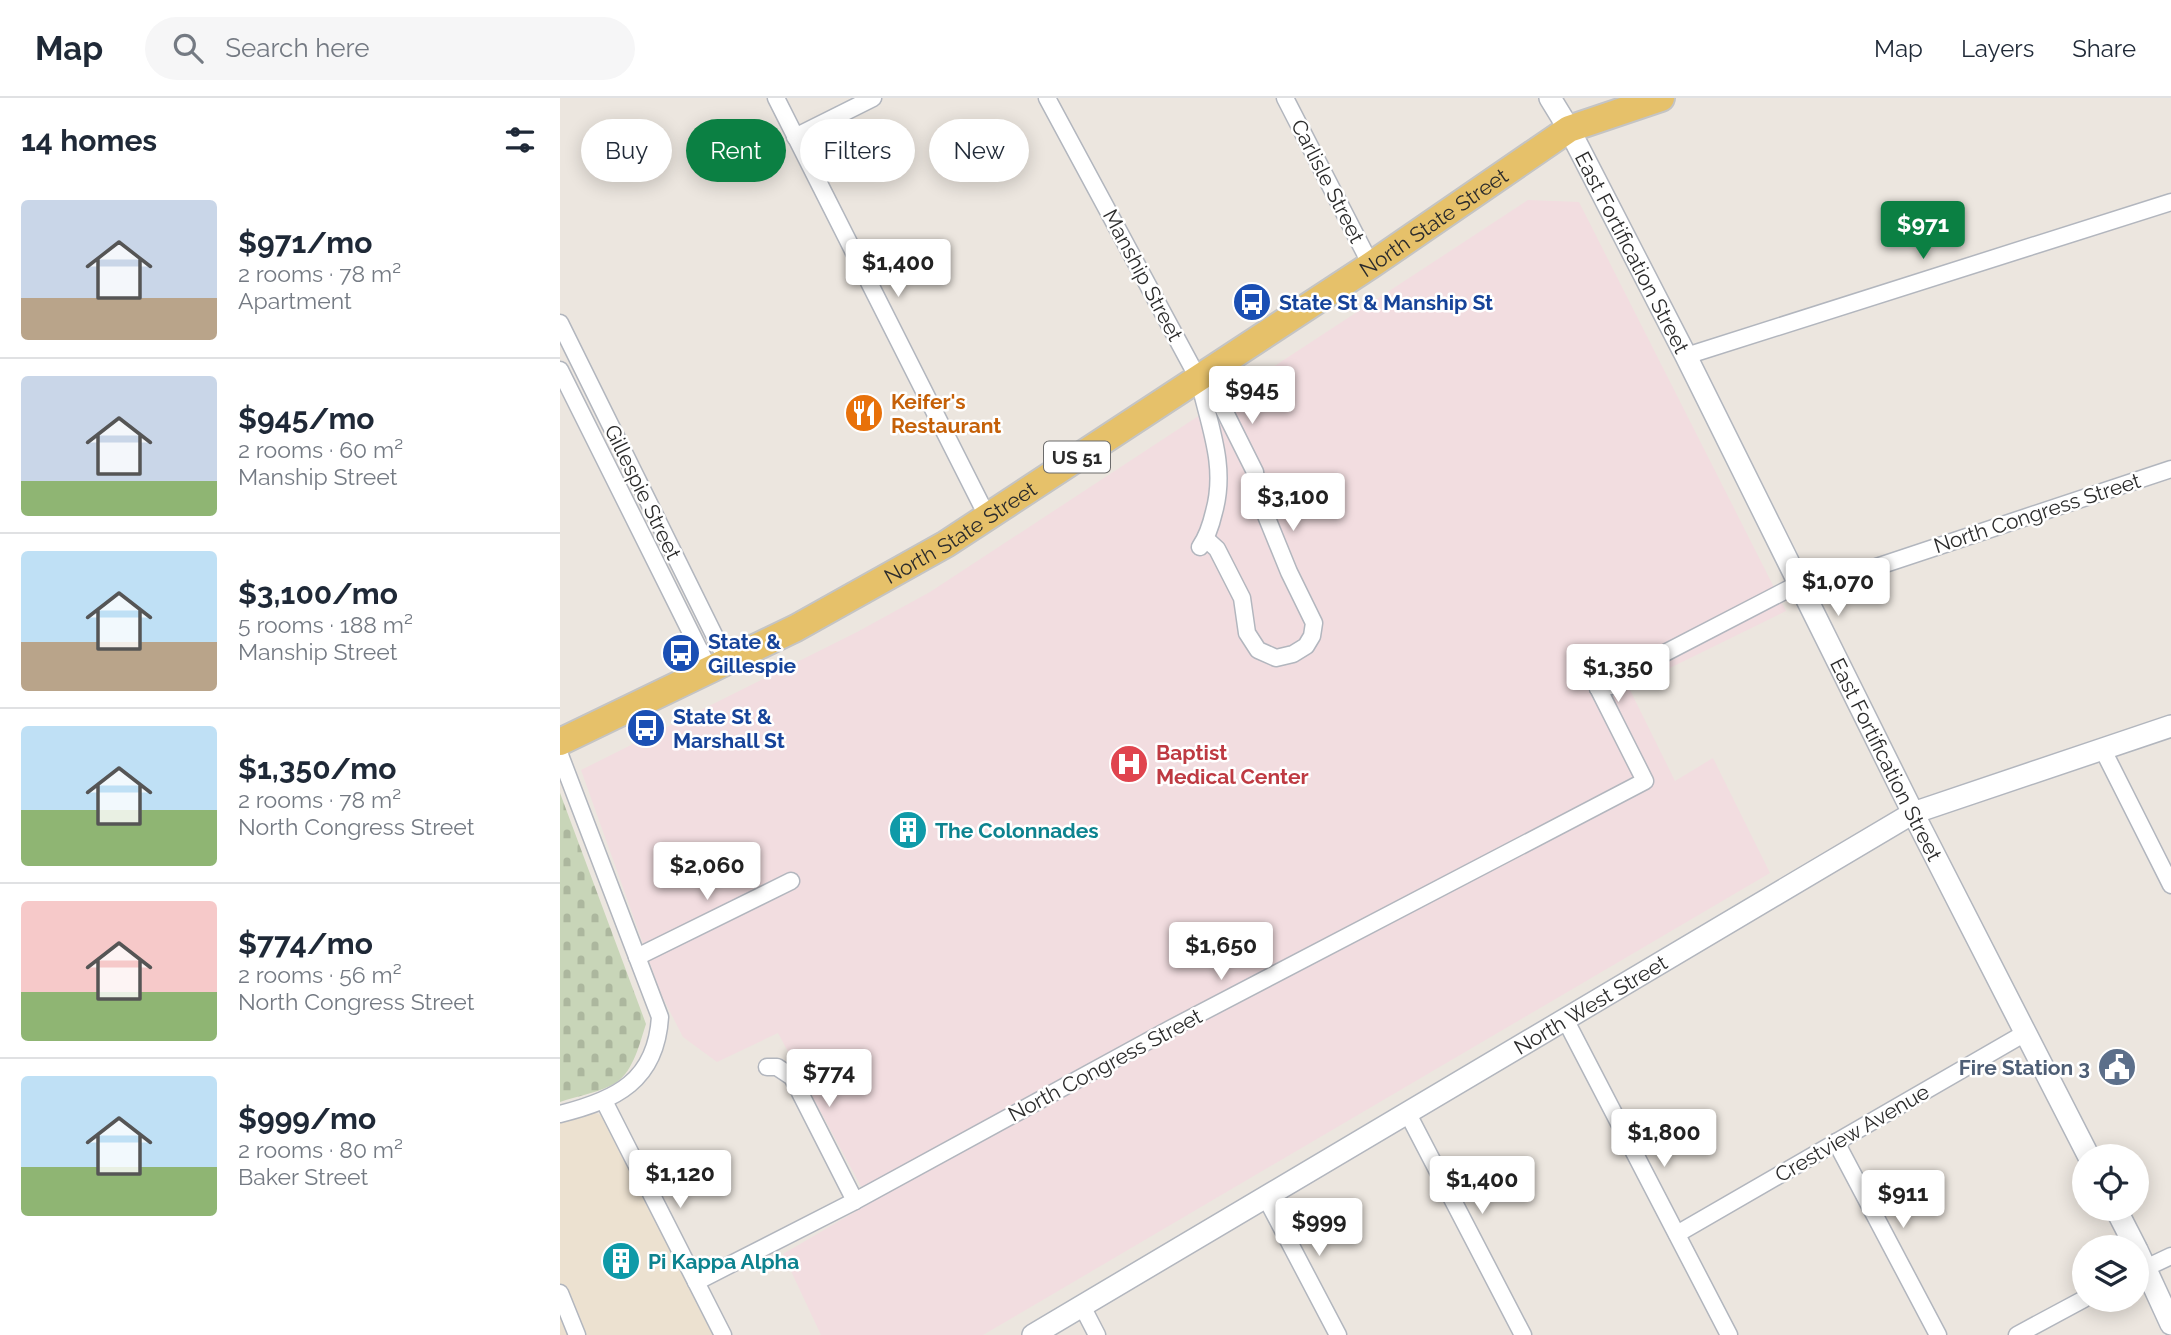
<!DOCTYPE html>
<html lang="en">
<head>
<meta charset="utf-8">
<style>
  body { margin:0; font-family:Raleway,sans-serif; background:#f6f6f7; color:#1f2937; height:100vh; display:flex; flex-direction:column; font-size:26px; white-space:nowrap }
  * { box-sizing:border-box; margin:0 }
  p { font-size:23px; color:#747a83 }
  .icon { flex:none; width:38px; height:38px; fill:none; stroke:currentColor; stroke-width:2; stroke-linecap:round; stroke-linejoin:round }
  .map { position:relative; flex:1; overflow:hidden }
  .panel { display:flex; flex-direction:column; background:#fff; width:560px }
  .panel>* { flex:none }
  .hud { position:absolute; left:21px; top:21px; width:665px; height:63px; display:flex; gap:14px }
  .tools { position:absolute; left:1512px; top:1046px; display:grid; gap:14px }
  .tools a { display:grid; place-items:center; width:77px; height:77px; border-radius:50%; background:#fff; box-shadow:0 4px 18px #0003; font-size:35px }
  .price { position:absolute; translate:-50% -60px; padding:0 16px; border-radius:7px; background:#fff; color:#222; font-size:23px; line-height:46px; filter:drop-shadow(0 2px 4px #0008) }
  .price::after { content:''; position:absolute; left:50%; top:42px; width:21px; height:16px; margin-left:-10px; background:inherit; clip-path:polygon(0 0,100% 0,50% 100%) }
  .price.selected { background:#0b8043; color:#fff }
  ul { padding:0; list-style:none }
  li { display:flex; align-items:center; gap:21px; height:175px; padding:0 21px }
  li+li { border-top:2px solid #e0e1e3 }
  li span { display:grid; place-items:center; flex:none; width:196px; height:140px; border-radius:7px; color:#555 }
  li>.icon { margin-inline-start:auto }
  span .icon { width:84px; height:84px; fill:#fffc; stroke-width:1 }
  li b { font-size:30px }
  h2 { display:flex; justify-content:space-between; align-items:center; height:84px; padding:0 21px; font-size:30px }
  .tag { padding:0 24px; border-radius:32px; background:#fff; box-shadow:0 4px 18px #0003; font-size:24px; line-height:63px }
  .tag.selected { background:#0b8043; color:#fff }
  header { display:flex; align-items:center; gap:42px; box-sizing:border-box; height:98px; padding:0 35px; background:#fff; border-bottom:2px solid #e0e1e3 }
  header strong { font-size:33px }
  nav { display:flex; gap:38px; margin-inline-start:auto; font-size:24px }
  .search { width:490px; height:63px; background:#f6f6f7; display:flex; align-items:center; gap:18px; box-sizing:border-box; padding:0 24px; border-radius:38px; color:#747a83; font-size:26px }
  main { display:flex; flex:1; min-height:0 }
  .map>svg:first-child { display:block }
  .education { fill:#ece1d0 }
  .medical { fill:#f2dde0 }
  .cemetery { fill:url(#cemetery-stones) }
  .lines { fill:none; stroke-linecap:round; stroke-linejoin:round }
  .minor-casing { stroke:#b2b6be; stroke-width:19 }
  .tertiary-casing { stroke:#b2b6be; stroke-width:24 }
  .primary-casing { stroke:#c4c4c4; stroke-width:30 }
  .minor { stroke:#fff; stroke-width:16 }
  .tertiary { stroke:#fff; stroke-width:21 }
  .primary { stroke:#e6c16a; stroke-width:26 }
  .labels { text-anchor:middle; dominant-baseline:central; stroke-width:5; stroke-linejoin:round; paint-order:stroke }
  .shield { fill:#fff; stroke:#6b6b6b; stroke-width:2 }
  .shield-label { font-size:19px; font-weight:bold; fill:#2c2c2c }
  .street-label { font-size:21px; fill:#2c2c2c; stroke:#fff }
  .transit-label { font-size:21px; font-weight:bold; fill:#164399; stroke:#fff; text-anchor:start }
  .food-label { font-size:21px; font-weight:bold; fill:#c56008; stroke:#fff; text-anchor:start }
  .health-label { font-size:21px; font-weight:bold; fill:#be3a42; stroke:#fff; text-anchor:start }
  .culture-label { font-size:21px; font-weight:bold; fill:#0d838f; stroke:#fff; text-anchor:start }
  .service-label { font-size:21px; font-weight:bold; fill:#4e5e75; stroke:#fff; text-anchor:end }
</style>
</head>
<body>
<header>
<strong>Map</strong>
<div class="search"><svg class="icon" aria-label="search" viewBox="0 0 24 24"><circle cx="10" cy="10" r="6"/><path d="M15 15l6 6"/></svg>Search here</div>
<nav><a>Map</a><a>Layers</a><a>Share</a></nav>
</header>
<main>
<section class="panel">
<h2>14 homes<svg class="icon" aria-label="filters" viewBox="0 0 24 24"><path d="M4 7h16M4 17h16"/><circle cx="9" cy="7" r="2"/><circle cx="15" cy="17" r="2"/></svg></h2>
<ul>
<li><span style="background:linear-gradient(#c9d6e8 70%,#b9a48a 0)"><svg class="icon" aria-label="home" viewBox="0 0 24 24"><path d="M3 11l9-7 9 7M6 9v11h12V9"/></svg></span><div><b>$971/mo</b><p>2 rooms · 78 m²</p><p>Apartment</p></div></li>
<li><span style="background:linear-gradient(#c9d6e8 75%,#8fb573 0)"><svg class="icon" aria-label="home" viewBox="0 0 24 24"><path d="M3 11l9-7 9 7M6 9v11h12V9"/></svg></span><div><b>$945/mo</b><p>2 rooms · 60 m²</p><p>Manship Street</p></div></li>
<li><span style="background:linear-gradient(#bfe0f5 65%,#b9a48a 0)"><svg class="icon" aria-label="home" viewBox="0 0 24 24"><path d="M3 11l9-7 9 7M6 9v11h12V9"/></svg></span><div><b>$3,100/mo</b><p>5 rooms · 188 m²</p><p>Manship Street</p></div></li>
<li><span style="background:linear-gradient(#bfe0f5 60%,#8fb573 0)"><svg class="icon" aria-label="home" viewBox="0 0 24 24"><path d="M3 11l9-7 9 7M6 9v11h12V9"/></svg></span><div><b>$1,350/mo</b><p>2 rooms · 78 m²</p><p>North Congress Street</p></div></li>
<li><span style="background:linear-gradient(#f6c9c9 65%,#8fb573 0)"><svg class="icon" aria-label="home" viewBox="0 0 24 24"><path d="M3 11l9-7 9 7M6 9v11h12V9"/></svg></span><div><b>$774/mo</b><p>2 rooms · 56 m²</p><p>North Congress Street</p></div></li>
<li><span style="background:linear-gradient(#bfe0f5 65%,#8fb573 0)"><svg class="icon" aria-label="home" viewBox="0 0 24 24"><path d="M3 11l9-7 9 7M6 9v11h12V9"/></svg></span><div><b>$999/mo</b><p>2 rooms · 80 m²</p><p>Baker Street</p></div></li>
</ul>
</section>
<div class="map">
<svg width="1611" height="1237" viewBox="0 0 1611 1237">
  <defs>
    <pattern id="cemetery-stones" width="16" height="16" patternUnits="userSpaceOnUse" patternTransform="scale(1.75)"><rect width="16" height="16" fill="#c8d5b8"/><path d="M2 7V4a2 2 0 0 1 4 0v3zM10 15v-3a2 2 0 0 1 4 0v3z" fill="#acb79e"/></pattern>
  </defs>
  <rect width="100%" height="100%" fill="#ece6df"/>
  <path class="education" d="M36 1015 42 1018 153 1237H0V1022Z"/>
  <path class="medical" d="M968 102 1019 104 1226 513 1069 590 1115 683 1153 660 1210 775 423 1237H261L223 1156 310 1105 218 935 157 964 123 939 101 896 21 672 297 534 370 494Z"/>
  <path class="cemetery" d="M0 695 86 926C80 944 74 972 57 984 42 994 17 998 0 1004Z"/>
  <g class="lines">
    <defs>
      <g id="minor">
        <path d="M216 0 427 418"/>
        <path d="M487 0 638 280 661 306 695 374 698 398 729 474 754 525 752 538 746 548 733 556 716 560 698 552 687 535 682 500 657 451 646 441"/>
        <path d="M725 0 811 167"/>
        <path d="M235 39 313 0"/>
        <path d="M0 225 167 563"/>
        <path d="M1126 258 1611 104"/>
        <path d="M0 272 149 571"/>
        <path d="M639 282C649 327 667 368 654 414 651 427 647 439 640 449"/>
        <path d="M1038 590C1056 588 1064 587 1074 571L1238 486 1277 482 1611 371"/>
        <path d="M1038 590C1050 575 1054 568 1074 571"/>
        <path d="M1543 652 1611 787"/>
        <path d="M0 657 100 919C96 983 56 1002 0 1016"/>
        <path d="M77 859 231 783"/>
        <path d="M1006 923 1169 1237"/>
        <path d="M207 969H217L232 979 295 1103"/>
        <path d="M44 1003 163 1237"/>
        <path d="M848 1016 963 1237"/>
        <path d="M1276 1044 1378 1237"/>
        <path d="M706 1100 778 1237"/>
        <path d="M1117 1136 1467 934"/>
        <path d="M1577 1174 1611 1158"/>
        <path d="M136 1184 295 1103 610 931 1085 683 1038 590"/>
        <path d="M0 1195 17 1237"/>
        <path d="M522 1208 537 1237"/>
        <path d="M1457 1237 1524 1201"/>
      </g>
      <g id="tertiary">
        <path id="s1" d="M990 0 1009 31 1126 258 1353 715 1529 1059"/>
        <path d="M1556 1111 1576 1150"/>
        <path d="M1577 1152 1611 1226"/>
        <path id="s2" d="M473 1237 1353 715 1611 628"/>
      </g>
      <g id="primary">
        <path id="s3" d="M0 644 236 530 386 446 811 167 1009 31 1101 0"/>
      </g>
    </defs>
    <use href="#minor" class="minor-casing"/>
    <use href="#tertiary" class="tertiary-casing"/>
    <use href="#primary" class="primary-casing"/>
    <use href="#minor" class="minor"/>
    <use href="#tertiary" class="tertiary"/>
    <use href="#primary" class="primary"/>
  </g>
  <defs>
    <symbol id="bus-disc" viewBox="-11 -11 22 22"><circle r="9.5" fill="#1a4fb4" stroke="#fff"/><path d="M-5-6H5V4H4V6H2V4H-2V6H-4V4H-5ZM-3.5-4V0h7V-4ZM-3.5 1.2v1.5H-2V1.2ZM2 1.2v1.5H3.5V1.2Z" fill="#fff"/></symbol>
    <symbol id="restaurant-disc" viewBox="-11 -11 22 22"><circle r="9.5" fill="#e8710a" stroke="#fff"/><path d="M-5-6h1v4h1v-4h1v4h1v-4h1v5L-1.5 .5V6h-2V.5L-5-1ZM5-6V6H3V1.5H1.5Q1.5-4 5-6Z" fill="#fff"/></symbol>
    <symbol id="hospital-disc" viewBox="-11 -11 22 22"><circle r="9.5" fill="#e0444e" stroke="#fff"/><path d="M-5-5h3v3.5h4V-5h3V5h-3V1.5h-4V5h-3Z" fill="#fff"/></symbol>
    <symbol id="building-disc" viewBox="-11 -11 22 22"><circle r="9.5" fill="#0f9aa8" stroke="#fff"/><path d="M-4-6H4V6H1V3H-1V6H-4ZM-2.5-4.3h1.7v1.8h-1.7ZM.8-4.3h1.7v1.8H.8ZM-2.5-1h1.7V.8h-1.7ZM.8-1h1.7V.8H.8Z" fill="#fff"/></symbol>
    <symbol id="civic-disc" viewBox="-11 -11 22 22"><circle r="9.5" fill="#5c6f8a" stroke="#fff"/><path d="M-.6-6.5H3V-4.5H.6V-3L4-1V1h2V6H-6V1h2V-1L-.6-3ZM-1.2 2.5V6h2.4V2.5Z" fill="#fff"/></symbol>
  </defs>
  <g fill-rule="evenodd">
    <use href="#bus-disc" x="670" y="182" width="44" height="44"/>
    <use href="#restaurant-disc" x="282" y="293" width="44" height="44"/>
    <use href="#bus-disc" x="99" y="533" width="44" height="44"/>
    <use href="#bus-disc" x="64" y="608" width="44" height="44"/>
    <use href="#hospital-disc" x="547" y="644" width="44" height="44"/>
    <use href="#building-disc" x="326" y="710" width="44" height="44"/>
    <use href="#civic-disc" x="1535" y="947" width="44" height="44"/>
    <use href="#building-disc" x="39" y="1141" width="44" height="44"/>
  </g>
  <g class="labels">
    <rect class="shield" x="484" y="343.5" width="66" height="31" rx="5"/>
    <g class="shield-label">
      <text x="517" y="359">US 51</text>
    </g>
    <g class="street-label">
      <text transform="translate(768 83) rotate(63)">Carlisle Street</text>
      <text stroke="none"><textPath href="#s3" startOffset="1018">North State Street</textPath></text>
      <text stroke="none"><textPath href="#s1" startOffset="175">East Fortification Street</textPath></text>
      <text transform="translate(583 177) rotate(62)">Manship Street</text>
      <text transform="translate(83 394) rotate(64)">Gillespie Street</text>
      <text transform="translate(1477 415) rotate(-18)">North Congress Street</text>
      <text stroke="none"><textPath href="#s3" startOffset="452">North State Street</textPath></text>
      <text stroke="none"><textPath href="#s1" startOffset="742">East Fortification Street</textPath></text>
      <text stroke="none"><textPath href="#s2" startOffset="648">North West Street</textPath></text>
      <text transform="translate(545 967) rotate(-28)">North Congress Street</text>
      <text transform="translate(1292 1035) rotate(-30)">Crestview Avenue</text>
    </g>
    <g class="transit-label">
      <text x="719" y="204">State St &amp; Manship St</text>
      <text x="148" y="543">State &amp;<tspan x="148" dy="24">Gillespie</tspan></text>
      <text x="113" y="618">State St &amp;<tspan x="113" dy="24">Marshall St</tspan></text>
    </g>
    <g class="food-label">
      <text x="331" y="303">Keifer's<tspan x="331" dy="24">Restaurant</tspan></text>
    </g>
    <g class="health-label">
      <text x="596" y="654">Baptist<tspan x="596" dy="24">Medical Center</tspan></text>
    </g>
    <g class="culture-label">
      <text x="375" y="732">The Colonnades</text>
      <text x="88" y="1163">Pi Kappa Alpha</text>
    </g>
    <g class="service-label">
      <text x="1530" y="969">Fire Station 3</text>
    </g>
  </g>
</svg>
<div class="tools">
<a><svg class="icon" aria-label="locate" viewBox="0 0 24 24"><circle cx="12" cy="12" r="6"/><path d="M12 2v4M12 18v4M2 12h4M18 12h4"/></svg></a>
<a><svg class="icon" aria-label="layers" viewBox="0 0 24 24"><path d="M12 4l9 5-9 5-9-5zM3 14l9 5 9-5"/></svg></a>
</div>
<b class="price selected" style="left:1363px;top:163px">$971</b>
<b class="price" style="left:338px;top:201px">$1,400</b>
<b class="price" style="left:692px;top:328px">$945</b>
<b class="price" style="left:733px;top:435px">$3,100</b>
<b class="price" style="left:1278px;top:520px">$1,070</b>
<b class="price" style="left:1058px;top:606px">$1,350</b>
<b class="price" style="left:147px;top:804px">$2,060</b>
<b class="price" style="left:661px;top:884px">$1,650</b>
<b class="price" style="left:269px;top:1011px">$774</b>
<b class="price" style="left:1104px;top:1071px">$1,800</b>
<b class="price" style="left:120px;top:1112px">$1,120</b>
<b class="price" style="left:922px;top:1118px">$1,400</b>
<b class="price" style="left:1343px;top:1132px">$911</b>
<b class="price" style="left:759px;top:1160px">$999</b>
<div class="hud">
<a class="tag">Buy</a>
<a class="tag selected">Rent</a>
<a class="tag">Filters</a>
<a class="tag">New</a>
</div>
</div>
</main>
</body>
</html>
